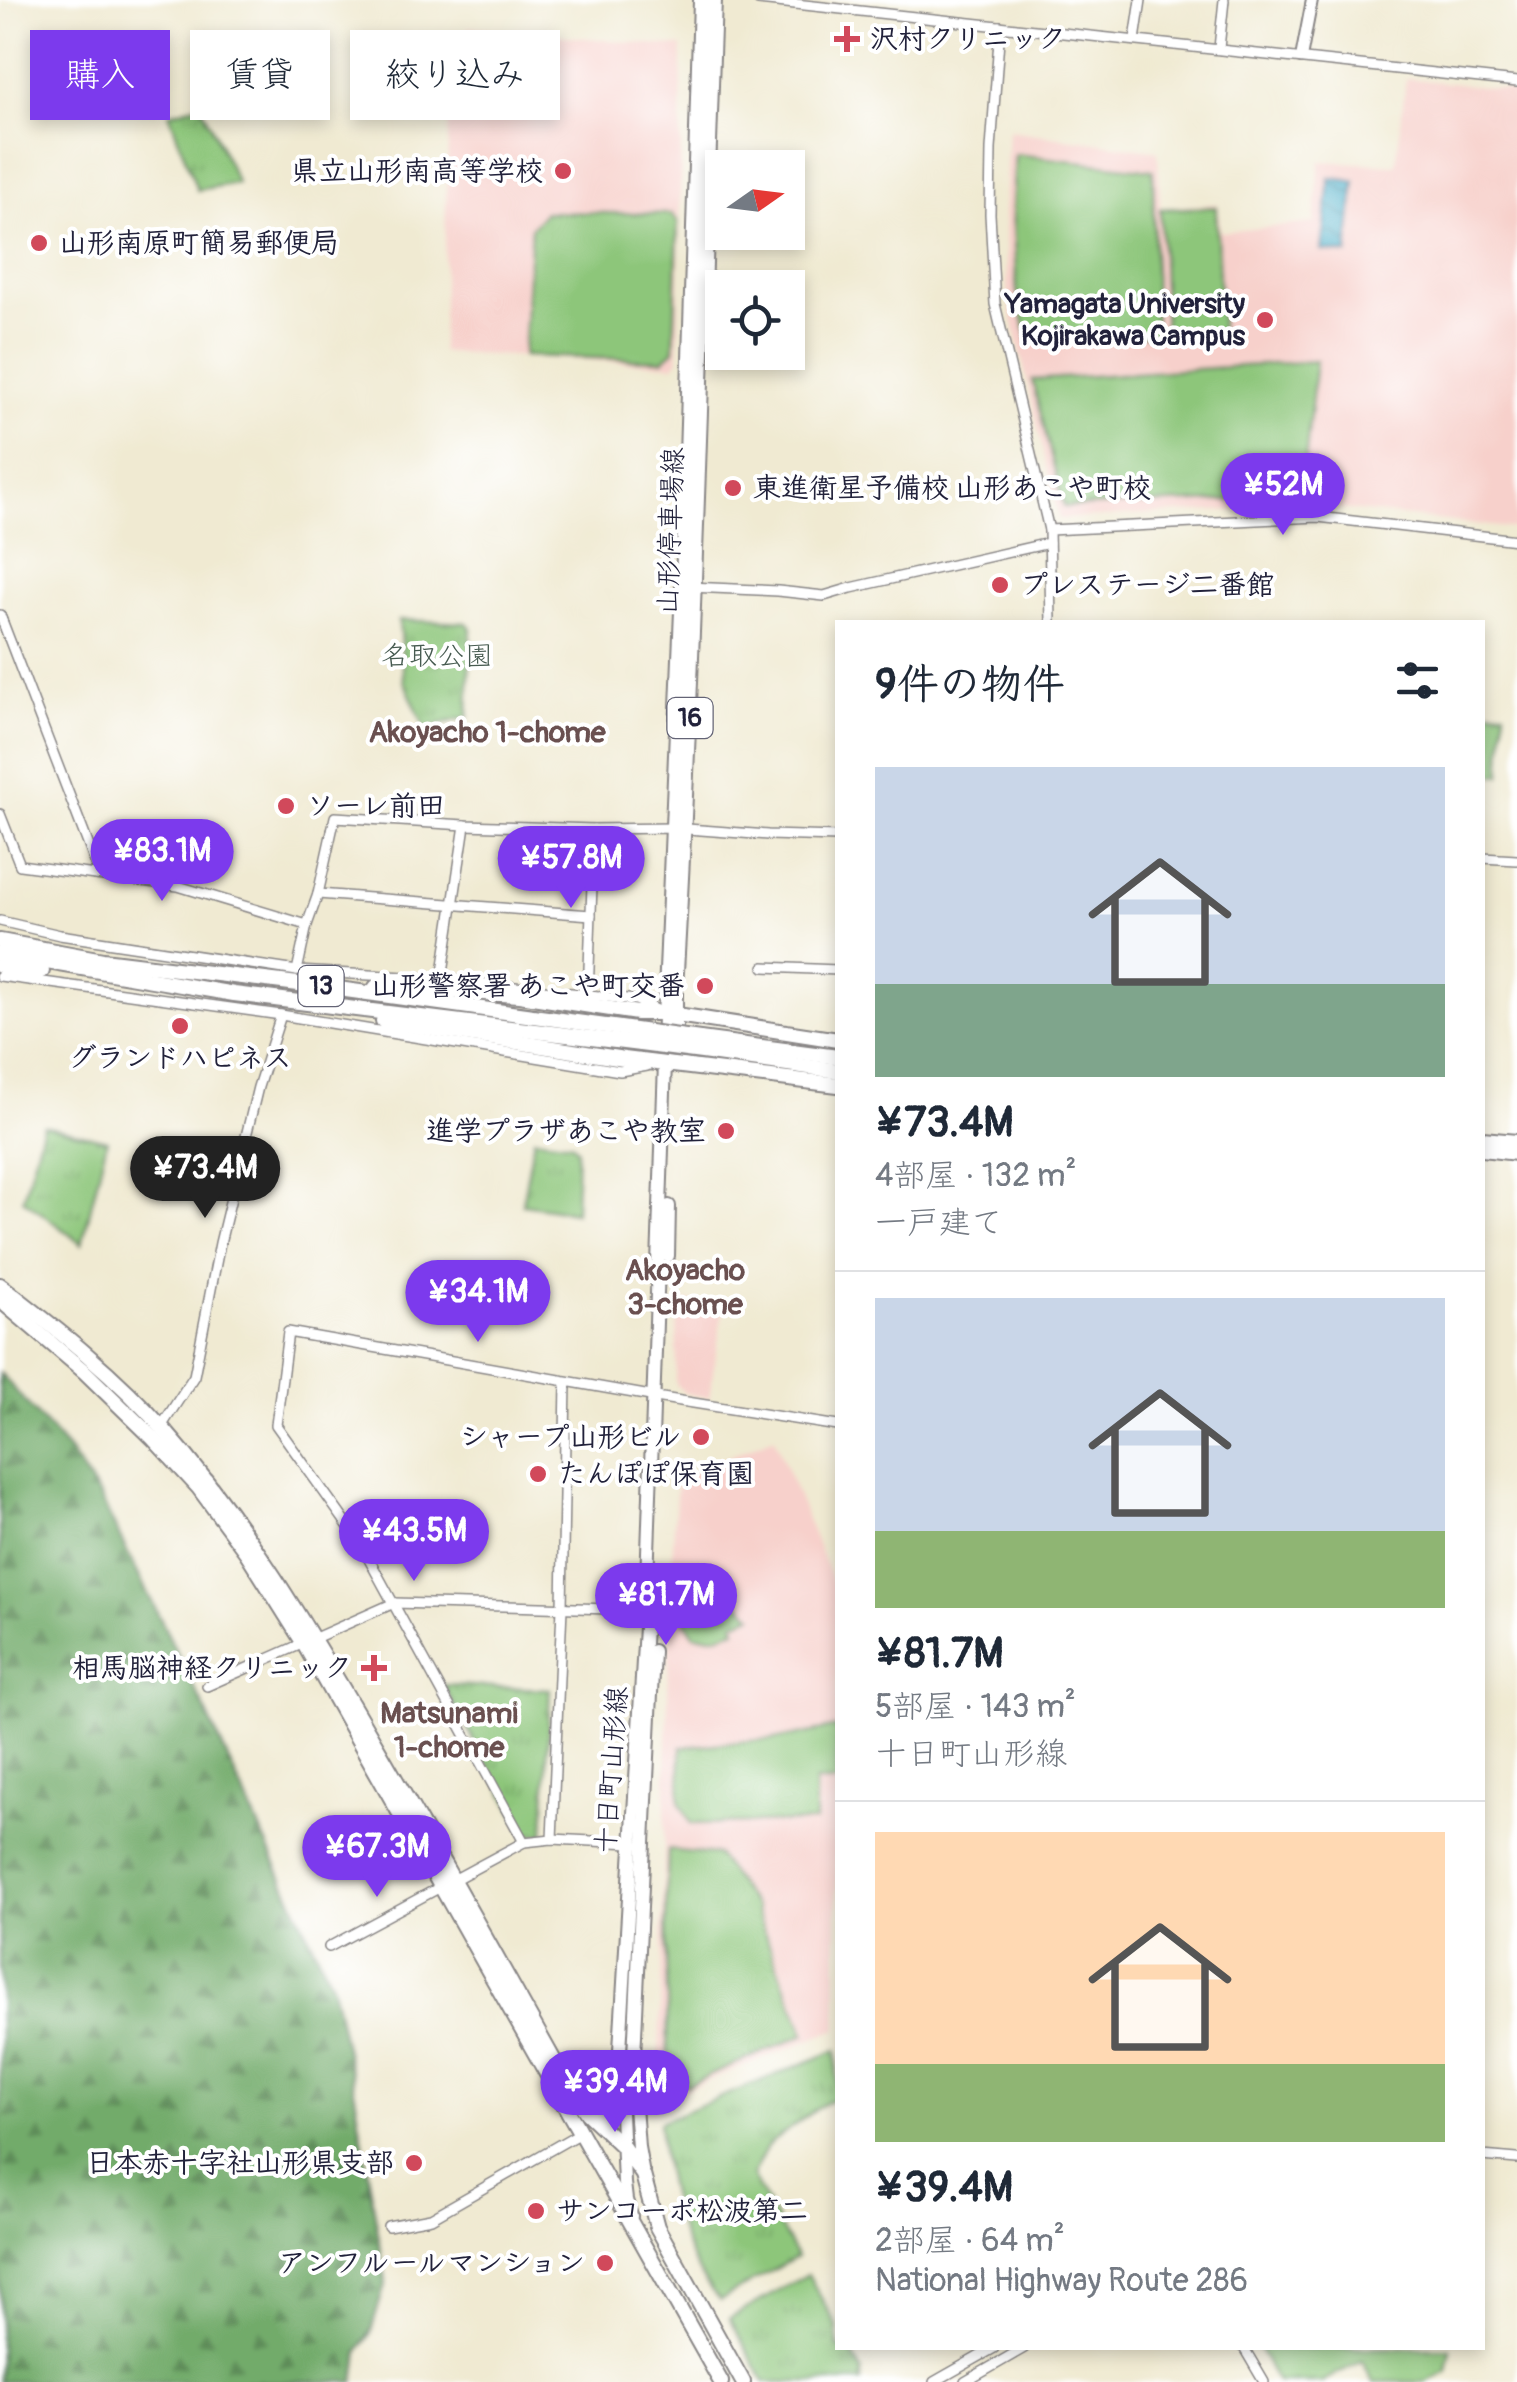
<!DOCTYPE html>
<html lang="ja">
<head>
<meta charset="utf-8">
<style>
  body { margin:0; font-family:Pangolin,"Klee One",sans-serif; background:#f2f2f3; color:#1f2937; height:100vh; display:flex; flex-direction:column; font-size:38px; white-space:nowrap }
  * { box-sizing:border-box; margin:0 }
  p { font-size:32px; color:#747a83 }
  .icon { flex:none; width:55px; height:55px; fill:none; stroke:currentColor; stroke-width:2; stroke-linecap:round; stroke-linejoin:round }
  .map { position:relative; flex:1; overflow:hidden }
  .sheet { position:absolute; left:835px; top:620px; width:650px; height:1730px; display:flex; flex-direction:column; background:#fff; border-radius:0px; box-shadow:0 5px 15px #0003 }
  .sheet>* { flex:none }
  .guide { position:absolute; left:30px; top:30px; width:655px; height:90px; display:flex; gap:20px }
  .needle { width:65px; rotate:76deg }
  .fabs { position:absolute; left:705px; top:150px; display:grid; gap:20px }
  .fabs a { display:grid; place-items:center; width:100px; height:100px; border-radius:0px; background:#fff; box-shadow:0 5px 15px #0003; font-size:50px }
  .price { position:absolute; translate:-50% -85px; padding:0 22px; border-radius:35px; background:#7c3aed; color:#fff; font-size:32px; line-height:65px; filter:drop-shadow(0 2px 5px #0008) }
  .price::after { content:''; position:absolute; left:50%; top:60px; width:30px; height:22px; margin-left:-15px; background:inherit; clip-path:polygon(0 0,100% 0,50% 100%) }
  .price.on { background:#222; color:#fff }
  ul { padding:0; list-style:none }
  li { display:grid; align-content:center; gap:20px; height:530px; padding:0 40px }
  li+li { border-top:2px solid #e0e1e3 }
  li span { display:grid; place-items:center; height:310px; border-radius:0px; color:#555 }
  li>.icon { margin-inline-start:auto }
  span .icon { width:180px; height:180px; fill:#fffc; stroke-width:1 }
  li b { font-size:42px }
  h2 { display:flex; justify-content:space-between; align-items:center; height:120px; padding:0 40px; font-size:42px }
  .pill { padding:0 35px; border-radius:0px; background:#fff; box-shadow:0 5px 15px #0003; font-size:35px; line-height:90px }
  .pill.on { background:#7c3aed; color:#fff }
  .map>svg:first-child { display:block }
  .built { fill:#f7d0cb }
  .green { fill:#8dc67a; stroke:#58745a; stroke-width:2.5 }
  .forest { fill:url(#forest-firs); stroke:#4a6652; stroke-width:2.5 }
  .park { fill:url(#park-tufts); stroke:#58745a; stroke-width:2.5 }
  .water { fill:url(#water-waves); stroke:#356881; stroke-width:2.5 }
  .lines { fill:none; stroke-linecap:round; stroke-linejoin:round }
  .minor-casing { stroke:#898686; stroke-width:12 }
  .tertiary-casing { stroke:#898686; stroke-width:14 }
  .secondary-casing { stroke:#898686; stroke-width:16 }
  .primary-casing { stroke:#898686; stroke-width:18 }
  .trunk-casing { stroke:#898686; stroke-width:18 }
  .minor { stroke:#fff; stroke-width:9 }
  .tertiary { stroke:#fff; stroke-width:10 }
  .secondary { stroke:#fff; stroke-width:12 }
  .primary { stroke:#fff; stroke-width:14 }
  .trunk { stroke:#fff; stroke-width:14 }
  .trunk-bridge-casing { stroke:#898686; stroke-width:18; stroke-linecap:butt }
  .trunk-bridge { stroke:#fff; stroke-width:14 }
  .poi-dot { fill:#d1495b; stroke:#fff; stroke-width:4 }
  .labels { text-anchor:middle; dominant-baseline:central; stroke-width:8; stroke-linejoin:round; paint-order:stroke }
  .shield { fill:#fff; stroke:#646476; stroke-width:2.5 }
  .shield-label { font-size:25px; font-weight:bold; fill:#22223b }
  .poi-label { font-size:28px; font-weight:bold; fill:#22223b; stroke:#fff; text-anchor:end }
  .street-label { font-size:28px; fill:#22223b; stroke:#fff }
  .park-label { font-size:28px; fill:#475b51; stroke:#fff }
  .neighbourhood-label { font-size:30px; font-weight:bold; fill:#6a5050; stroke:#fff }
</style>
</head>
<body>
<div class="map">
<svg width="1517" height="2382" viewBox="0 0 1517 2382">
  <defs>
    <pattern id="forest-firs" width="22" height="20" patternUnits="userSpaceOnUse" patternTransform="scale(2.5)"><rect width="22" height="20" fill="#72ab6a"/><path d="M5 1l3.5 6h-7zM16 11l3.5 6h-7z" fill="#5d8b58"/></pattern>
    <pattern id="park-tufts" width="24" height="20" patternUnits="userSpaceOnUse" patternTransform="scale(2.5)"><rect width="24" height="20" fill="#8dc67a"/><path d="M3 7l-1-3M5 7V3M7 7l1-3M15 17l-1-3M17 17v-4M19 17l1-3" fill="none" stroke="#79aa6a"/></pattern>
    <pattern id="water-waves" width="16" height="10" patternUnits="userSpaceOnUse" patternTransform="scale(2.5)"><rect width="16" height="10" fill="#48adc7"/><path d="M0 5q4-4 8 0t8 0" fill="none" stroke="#3c8ca3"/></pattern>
  </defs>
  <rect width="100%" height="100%" fill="#fff"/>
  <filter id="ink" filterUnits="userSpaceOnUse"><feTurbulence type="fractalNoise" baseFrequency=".01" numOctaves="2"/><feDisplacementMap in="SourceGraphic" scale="20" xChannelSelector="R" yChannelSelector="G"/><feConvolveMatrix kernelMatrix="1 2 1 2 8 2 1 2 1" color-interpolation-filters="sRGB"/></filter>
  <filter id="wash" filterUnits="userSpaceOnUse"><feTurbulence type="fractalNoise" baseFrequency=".0048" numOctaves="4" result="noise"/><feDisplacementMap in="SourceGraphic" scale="40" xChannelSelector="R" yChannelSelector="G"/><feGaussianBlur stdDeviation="2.25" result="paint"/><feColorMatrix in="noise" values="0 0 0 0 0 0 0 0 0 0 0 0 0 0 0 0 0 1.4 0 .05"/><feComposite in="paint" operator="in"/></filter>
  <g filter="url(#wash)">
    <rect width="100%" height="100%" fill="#f0ead2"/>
    <g class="built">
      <path d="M469 27 682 47 678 360 674 365 441 352 449 116Z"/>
      <path d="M1406 78 1517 91V529L1315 506 1059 519 1008 299 1004 212 1008 130 1158 151 1160 208 1218 204 1220 232 1314 223 1320 161 1396 165Z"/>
      <path d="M678 1302 724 1303 709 1398 684 1393 676 1384Z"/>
      <path d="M774 1437 837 1593V2029L680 2092 659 2060 671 1576 677 1479Z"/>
    </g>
    <g class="green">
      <path d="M1015 154 1153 170 1155 335 1028 341 1017 291 1012 208Z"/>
      <path d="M1216 207 1221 334 1165 336 1160 209Z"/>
      <path d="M545 212 672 214 678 222 674 350 663 360 523 356 531 228Z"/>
      <path d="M1316 361 1301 498 1064 507 1032 380Z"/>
      <path d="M837 1727V1782H815V1822L691 1824 680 1802 681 1747 784 1738Z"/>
      <path d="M668 1850 717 1855 754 1906 805 2034 686 2086 668 2064 666 1908Z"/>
      <path d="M1258 2348H1449L1451 2349 1447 2371 1427 2382H1373L1362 2361 1321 2382H1277Z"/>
    </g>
    <path class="forest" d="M0 1373 69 1451 101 1499 203 1705 332 1986 355 2094 386 2281 371 2332 359 2352 355 2382H0Z"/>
    <g class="park">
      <path d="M201 104 237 183 197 190 169 113Z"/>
      <path d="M399 620 467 623 471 628 468 717 425 728 404 681Z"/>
      <path d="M1483 710 1505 711 1501 775 1483 774Z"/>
      <path d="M43 1125 107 1140 82 1244 23 1199Z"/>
      <path d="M534 1138 572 1143 577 1150 575 1212 522 1204Z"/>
      <path d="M726 1574 738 1601 753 1615 734 1622 736 1629 715 1636 694 1635 680 1611 681 1591Z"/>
      <path d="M443 1685 550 1689 544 1834 527 1835Z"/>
      <path d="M837 2050V2097L817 2108 768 2145 752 2176 797 2257 720 2300C680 2260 663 2177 659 2122Z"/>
      <path d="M808 2274 837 2327 838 2348H849L862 2371V2382H765L729 2319Z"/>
    </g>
    <path class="water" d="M1330 178 1355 181 1348 254 1322 251Z"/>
  </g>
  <g filter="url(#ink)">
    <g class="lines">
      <defs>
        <g id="minor">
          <path d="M758 0 1517 82"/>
          <path d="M1000 26 991 149 990 214 995 304 1049 530 1051 622"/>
          <path d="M1135 40 1141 0"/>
          <path d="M1219 48 1224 0"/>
          <path d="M1049 530 1318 517 1517 540"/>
          <path d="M689 587 778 591 824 596 851 588 1049 543"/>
          <path d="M0 615 100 875"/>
          <path d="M0 814 20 865 178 886 307 925"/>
          <path d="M1482 858 1517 860"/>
          <path d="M318 894 591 915"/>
          <path d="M0 921 60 935 297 971 442 979 636 1000 657 1010"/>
          <path d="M764 967 838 970"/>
          <path d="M297 971 307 925 318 894 335 817 465 825 594 829 674 828 768 835 838 837"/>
          <path d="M0 976 281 1015 620 1071 647 1066"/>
          <path d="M442 979 465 825"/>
          <path d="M588 996 594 829"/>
          <path d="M161 1427 194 1376 220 1243 258 1087 281 1015"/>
          <path d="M207 1686 394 1603 646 1610"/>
          <path d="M552 1839 562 1608 566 1382"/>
          <path d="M524 1842 359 1541 276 1425 288 1332 662 1398 838 1426"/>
          <path d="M329 1947 524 1842 552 1839 632 1843"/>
          <path d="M1482 2156 1517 2159"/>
          <path d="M388 2226 431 2218 580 2133"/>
          <path d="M1244 2348 1264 2382"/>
          <path d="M934 2382 994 2348"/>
          <path d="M965 2382 1024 2348"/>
        </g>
        <path id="tertiary" d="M1301 58 1312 0"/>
        <g id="secondary">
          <path d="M668 1256 669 1206"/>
          <path d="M587 2113C606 2120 611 2116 621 2100"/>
          <path d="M643 2175 638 2147 633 2078 653 1651"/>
          <path d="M631 2216 626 2200 624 2183 619 2067 646 1610 665 1063"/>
        </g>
        <g id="primary">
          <path d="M664 1042 683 587 701 0"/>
          <path d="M675 1043V989C694 660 702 330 714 0"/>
        </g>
        <g id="trunk">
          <path d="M0 941 103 960 331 988 642 1031"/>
          <path d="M0 954 234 994 640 1044"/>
          <path d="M0 965 42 971"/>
          <path d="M376 987 519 995 637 1013H664L838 1040"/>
          <path d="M383 1021 624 1059 838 1085"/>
          <path d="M700 1039 838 1057"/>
          <path d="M702 1052 838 1071"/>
          <path d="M1482 1139 1517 1142"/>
          <path d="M1482 1149 1517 1153"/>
          <path d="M0 1285C58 1330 115 1374 164 1430 246 1523 308 1629 371 1737 438 1852 503 1969 568 2086L587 2113 623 2147 643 2175 657 2227 743 2382"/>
          <path d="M0 1300 85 1372 153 1438 199 1488 247 1553 303 1642 721 2382"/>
        </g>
      </defs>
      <use href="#minor" class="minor-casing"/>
      <use href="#tertiary" class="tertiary-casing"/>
      <use href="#secondary" class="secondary-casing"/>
      <use href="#primary" class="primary-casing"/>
      <use href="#trunk" class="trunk-casing"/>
      <use href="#minor" class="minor"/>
      <use href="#tertiary" class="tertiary"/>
      <use href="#secondary" class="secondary"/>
      <use href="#primary" class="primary"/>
      <use href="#trunk" class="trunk"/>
      <defs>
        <g id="trunk-bridge">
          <path d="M642 1031 700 1039"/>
          <path d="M640 1044 702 1052"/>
        </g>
      </defs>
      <use href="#trunk-bridge" class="trunk-bridge-casing"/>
      <use href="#trunk-bridge" class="trunk-bridge"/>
    </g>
  </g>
  <g class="poi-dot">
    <path d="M842 24h10v10h10v10h-10v10h-10v-10h-10v-10h10z"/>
    <circle cx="563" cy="171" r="10"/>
    <circle cx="39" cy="243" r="10"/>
    <circle cx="1265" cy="320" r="10"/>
    <circle cx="733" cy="488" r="10"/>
    <circle cx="1000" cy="585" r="10"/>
    <circle cx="286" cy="806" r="10"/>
    <circle cx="705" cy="986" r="10"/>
    <circle cx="180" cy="1026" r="10"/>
    <circle cx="726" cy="1131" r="10"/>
    <circle cx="701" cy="1437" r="10"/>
    <circle cx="538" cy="1474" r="10"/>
    <path d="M369 1653h10v10h10v10h-10v10h-10v-10h-10v-10h10z"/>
    <circle cx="414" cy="2163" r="10"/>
    <circle cx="536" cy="2211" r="10"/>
    <circle cx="605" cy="2263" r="10"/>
  </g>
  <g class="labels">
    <g class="shield">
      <rect x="667.5" y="698" width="45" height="40" rx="8"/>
      <rect x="298.5" y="966" width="45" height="40" rx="8"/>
    </g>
    <g class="shield-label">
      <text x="690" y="718">16</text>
      <text x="321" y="986">13</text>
    </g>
    <g class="poi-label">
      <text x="870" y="39" text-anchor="start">沢村クリニック</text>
      <text x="543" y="171">県立山形南高等学校</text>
      <text x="59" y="243" text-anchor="start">山形南原町簡易郵便局</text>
      <text x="1245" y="304">Yamagata University<tspan x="1245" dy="32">Kojirakawa Campus</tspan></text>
      <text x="753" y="488" text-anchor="start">東進衛星予備校 山形あこや町校</text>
      <text x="1020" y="585" text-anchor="start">プレステージ二番館</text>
      <text x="306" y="806" text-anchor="start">ソーレ前田</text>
      <text x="685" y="986">山形警察署 あこや町交番</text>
      <text x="180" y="1058" text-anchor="middle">グランドハピネス</text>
      <text x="706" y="1131">進学プラザあこや教室</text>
      <text x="681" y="1437">シャープ山形ビル</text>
      <text x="558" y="1474" text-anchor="start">たんぽぽ保育園</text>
      <text x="352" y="1668">相馬脳神経クリニック</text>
      <text x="394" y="2163">日本赤十字社山形県支部</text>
      <text x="556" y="2211" text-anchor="start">サンコーポ松波第二</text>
      <text x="585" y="2263">アンフルールマンション</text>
    </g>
    <g class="street-label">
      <text transform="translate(671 531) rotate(-88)">山形停車場線</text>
      <text transform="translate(612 1770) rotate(-86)">十日町山形線</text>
    </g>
    <g class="park-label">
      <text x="437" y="656">名取公園</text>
    </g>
    <g class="neighbourhood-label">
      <text x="487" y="732">Akoyacho 1-chome</text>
      <text x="685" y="1270">Akoyacho<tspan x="685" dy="34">3-chome</tspan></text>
      <text x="449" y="1713">Matsunami<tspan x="449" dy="34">1-chome</tspan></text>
    </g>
  </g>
</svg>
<div class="fabs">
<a><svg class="needle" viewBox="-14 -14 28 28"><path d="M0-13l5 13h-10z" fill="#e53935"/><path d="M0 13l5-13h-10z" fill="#747a83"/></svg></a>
<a><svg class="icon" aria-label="locate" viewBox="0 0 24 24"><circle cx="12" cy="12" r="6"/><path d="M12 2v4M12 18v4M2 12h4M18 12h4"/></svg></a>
</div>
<b class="price" style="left:1283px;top:538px">¥52M</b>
<b class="price" style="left:162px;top:904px">¥83.1M</b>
<b class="price" style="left:571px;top:911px">¥57.8M</b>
<b class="price on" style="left:205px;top:1221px">¥73.4M</b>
<b class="price" style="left:478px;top:1345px">¥34.1M</b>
<b class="price" style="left:414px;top:1584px">¥43.5M</b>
<b class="price" style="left:666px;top:1648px">¥81.7M</b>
<b class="price" style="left:377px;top:1900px">¥67.3M</b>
<b class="price" style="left:615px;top:2135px">¥39.4M</b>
<div class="guide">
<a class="pill on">購入</a>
<a class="pill">賃貸</a>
<a class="pill">絞り込み</a>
</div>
<section class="sheet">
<h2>9件の物件<svg class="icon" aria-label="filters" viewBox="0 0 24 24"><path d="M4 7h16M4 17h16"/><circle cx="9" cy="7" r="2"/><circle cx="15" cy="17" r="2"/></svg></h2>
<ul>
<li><span style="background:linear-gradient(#c9d6e8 70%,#7fa58c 0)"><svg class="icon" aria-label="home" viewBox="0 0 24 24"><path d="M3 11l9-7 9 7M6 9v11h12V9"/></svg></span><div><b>¥73.4M</b><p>4部屋 · 132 m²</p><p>一戸建て</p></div></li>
<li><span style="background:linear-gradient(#c9d6e8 75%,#8fb573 0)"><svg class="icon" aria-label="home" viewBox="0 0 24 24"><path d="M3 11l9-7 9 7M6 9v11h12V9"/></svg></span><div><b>¥81.7M</b><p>5部屋 · 143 m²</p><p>十日町山形線</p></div></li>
<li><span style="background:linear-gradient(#ffd9b3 75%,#8fb573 0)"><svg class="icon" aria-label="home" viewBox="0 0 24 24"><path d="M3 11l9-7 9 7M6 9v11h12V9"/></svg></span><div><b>¥39.4M</b><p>2部屋 · 64 m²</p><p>National Highway Route 286</p></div></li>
</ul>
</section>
</div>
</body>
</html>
